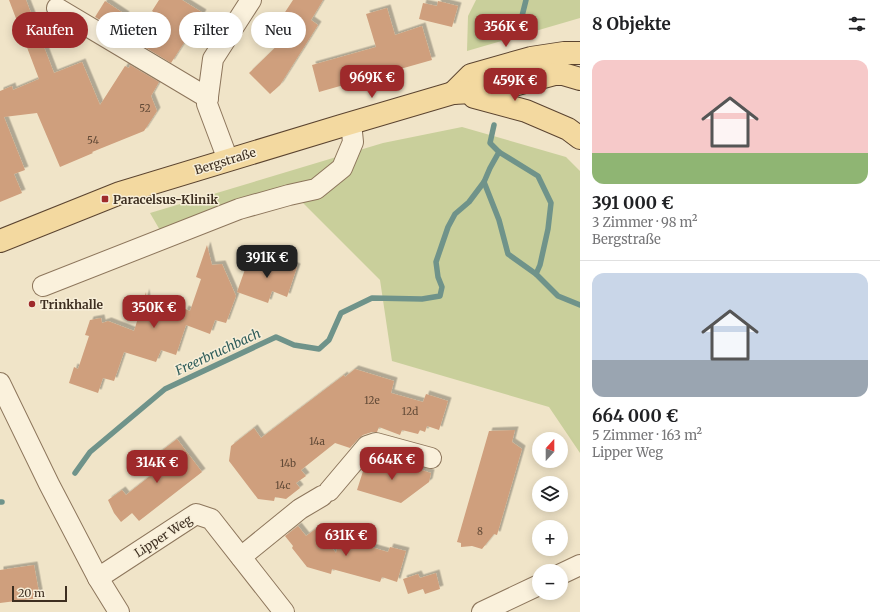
<!DOCTYPE html>
<html lang="de">
<head>
<meta charset="utf-8">
<style>
  body { margin:0; font-family:Merriweather,serif; background:#f6f6f6; color:#202124; height:100vh; display:flex; flex-direction:column; font-size:15px; white-space:nowrap }
  * { box-sizing:border-box; margin:0 }
  p { font-size:13px; color:#757577 }
  .icon { flex:none; width:22px; height:22px; fill:none; stroke:currentColor; stroke-width:2; stroke-linecap:round; stroke-linejoin:round }
  .map { position:relative; flex:1; overflow:hidden }
  .sheet { display:flex; flex-direction:column; background:#fff; width:300px }
  .sheet>* { flex:none }
  .top-card { position:absolute; left:12px; top:12px; width:380px; height:36px; display:flex; gap:8px }
  .needle { width:26px; rotate:21deg }
  .controls { position:absolute; left:532px; top:432px; display:grid; gap:8px }
  .controls a { display:grid; place-items:center; width:36px; height:36px; border-radius:50%; background:#fff; box-shadow:0 2px 10px #0003; font-size:20px }
  .scale { position:absolute; left:12px; bottom:10px; width:55px; box-sizing:border-box; padding-left:4px; border:2px solid #3d2e20; border-top:0; font-size:11px; line-height:14px; white-space:nowrap; color:#3d2e20; -webkit-text-stroke:3px #f7eed8; paint-order:stroke }
  .price { position:absolute; translate:-50% -34px; padding:0 9px; border-radius:8px; background:#9e2a2b; color:#fff; font-size:13px; line-height:26px; filter:drop-shadow(0 1px 2px #0008) }
  .price::after { content:''; position:absolute; left:50%; top:24px; width:12px; height:9px; margin-left:-6px; background:inherit; clip-path:polygon(0 0,100% 0,50% 100%) }
  .price.selected { background:#222; color:#fff }
  ul { padding:0; list-style:none }
  li { display:grid; align-content:center; gap:8px; height:212px; padding:0 12px }
  li+li { border-top:1px solid #e0e0e0 }
  li span { display:grid; place-items:center; height:124px; border-radius:12px; color:#555 }
  li>.icon { margin-inline-start:auto }
  span .icon { width:72px; height:72px; fill:#fffc; stroke-width:1 }
  li b { font-size:17px }
  h2 { display:flex; justify-content:space-between; align-items:center; height:48px; padding:0 12px; font-size:17px }
  .chip { padding:0 14px; border-radius:18px; background:#fff; box-shadow:0 2px 10px #0003; font-size:14px; line-height:36px }
  .chip.selected { background:#9e2a2b; color:#fff }
  main { display:flex; flex:1; min-height:0 }
  .map>svg:first-child { display:block }
  .green { fill:#c9cf9b }
  .lines { fill:none; stroke-linecap:round; stroke-linejoin:round }
  .stream { stroke:#6f938a; stroke-width:5.5 }
  .building { fill:#cf9f7d; filter:url(#shadow) }
  .minor-casing { stroke:#8d765c; stroke-width:22 }
  .major-casing { stroke:#5b4430; stroke-width:24 }
  .minor { stroke:#faf1dc; stroke-width:20 }
  .major { stroke:#f3d9a0; stroke-width:22 }
  .poi-dot { fill:#9e2a2b; stroke:#f7eed8; stroke-width:1.5 }
  .labels { text-anchor:middle; dominant-baseline:central; stroke-width:3; stroke-linejoin:round; paint-order:stroke }
  .number-label { font-size:10px; fill:#624a37 }
  .street-label { font-size:12px; fill:#3d2e20; stroke:#f7eed8 }
  .poi-label { font-size:12px; font-weight:bold; fill:#3d2e20; stroke:#f7eed8; text-anchor:start }
  .water-label { font-size:13px; font-style:italic; fill:#2f5d5a; stroke:#f7eed8 }
</style>
</head>
<body>
<main>
<div class="map">
<svg width="580" height="612" viewBox="0 0 580 612">
  <defs>
    <filter id="shadow"><feDropShadow dx="3.5" dy="-3.5" stdDeviation="0" flood-color="#0004"/></filter>
  </defs>
  <rect width="100%" height="100%" fill="#f0e4c8"/>
  <g class="green">
    <path d="M476 0H580V18L467 51 468 16Z"/>
    <path d="M462 127 566 157 580 171V453L549 407 392 361 380 280 297 197 168 244 150 213 383 143Z"/>
  </g>
  <g class="lines">
    <g class="stream">
      <path d="M517 36 526 0"/>
      <path d="M494 125 490 143 499 152 538 176 551 203 548 229 540 265 536 274 558 296 580 305"/>
      <path d="M499 152 490 168 484 182 499 220 508 254 536 274"/>
      <path d="M75 473 90 452 165 389 276 337 294 345 319 349 329 340 341 313 372 298 422 299 440 296 442 287 438 277 436 262 448 227 455 214 469 202 484 182"/>
      <path d="M0 502H2"/>
    </g>
  </g>
  <g class="building">
    <path d="M9 0H26L54 73 82 62 100 105 125 66 129 68 130 65 159 82 151 96 157 111 144 131 92 152 93 153 60 167 37 113 4 117 25 170 14 174 22 193 0 202V91L12 86 13 90 39 79Z"/>
    <path d="M159 0H182L203 13 171 63 143 46 161 17 152 11Z"/>
    <path d="M293 0H323L311 20 318 25 280 85 270 94 249 73 284 39 272 32Z"/>
    <path d="M105 1 126 15 117 30 95 17Z"/>
    <path d="M438 1 458 6 452 27 419 19 423 3 437 6Z"/>
    <path d="M387 8 395 35 422 26 432 60 319 92 312 65 376 47 366 14Z"/>
    <path d="M207 245 212 265 222 264 236 296 226 323 215 320 210 334 186 325 176 355 161 350 156 362 124 352 114 381 103 378 98 393 69 383 74 367 78 369 89 336 85 335 90 320 101 318 102 323 108 321 134 331 146 292 149 319 179 313 183 315 185 309 190 311 201 279 196 277Z"/>
    <path d="M260 257 261 260 273 258 297 267 287 297 272 291 268 303 237 292 249 258Z"/>
    <path d="M355 369 394 381 391 393 423 402 426 394 448 401 439 430 427 426 425 432 420 430 418 434 402 430 400 435 379 427 377 432H372L363 435 358 439 350 448 335 443 301 470 306 476 296 483 300 488 286 499 275 497 274 501 258 499 229 461 231 446 254 428 261 438 344 375 345 377Z"/>
    <path d="M515 430 512 442 522 449 497 535 494 534 482 549 472 546 461 547V543L457 542 489 431Z"/>
    <path d="M177 439 202 472 139 521 132 513 121 522 114 513 108 500 122 490 126 495 159 469 151 459Z"/>
    <path d="M370 460 398 469 400 463 431 473 429 482 401 503 357 490 364 468Z"/>
    <path d="M298 526 306 536 317 528 336 553 340 538 388 552 390 547 406 551 397 582 382 577 380 582 332 569 331 574 307 567 292 548 293 546 285 536Z"/>
    <path d="M34 565 40 598 0 603V570Z"/>
    <path d="M436 573 440 589 425 594 423 589 408 594 403 579 418 574 420 578Z"/>
  </g>
  <g class="lines">
    <defs>
      <g id="minor">
        <path d="M57 8 208 98"/>
        <path d="M228 160 207 104 213 59 251 0"/>
        <path d="M43 286 239 209 289 195 316 189 342 168 353 142 351 123"/>
        <path d="M0 383 49 484 98 578 119 612"/>
        <path d="M329 491 367 446 376 443 431 458"/>
        <path d="M241 557 300 509 322 496"/>
        <path d="M561 574 580 565"/>
        <path d="M98 578 196 514 211 519 284 612"/>
        <path d="M482 612 539 585"/>
      </g>
      <g id="major">
        <path d="M453 93 471 75 531 58 564 53H580"/>
        <path d="M474 97 526 111 568 129 580 138"/>
        <path d="M0 241 120 193 341 126 453 93 492 91 555 74H563L580 79"/>
      </g>
    </defs>
    <use href="#minor" class="minor-casing"/>
    <use href="#major" class="major-casing"/>
    <use href="#minor" class="minor"/>
    <use href="#major" class="major"/>
  </g>
  <g class="poi-dot">
    <rect x="101" y="195" width="8" height="8" rx="2"/>
    <circle cx="32" cy="304" r="4"/>
  </g>
  <g class="labels">
    <g class="number-label">
      <text x="145" y="108">52</text>
      <text x="93" y="140">54</text>
      <text x="372" y="400">12e</text>
      <text x="410" y="411">12d</text>
      <text x="317" y="441">14a</text>
      <text x="288" y="463">14b</text>
      <text x="283" y="485">14c</text>
      <text x="480" y="531">8</text>
    </g>
    <g class="street-label">
      <text transform="translate(225 161) rotate(-17)">Bergstraße</text>
      <text transform="translate(163 536) rotate(-33)">Lipper Weg</text>
    </g>
    <g class="poi-label">
      <text x="113" y="199">Paracelsus-Klinik</text>
      <text x="40" y="304">Trinkhalle</text>
    </g>
    <g class="water-label">
      <text transform="translate(218 352) rotate(-25)">Freerbruchbach</text>
    </g>
  </g>
</svg>
<div class="controls">
<a><svg class="needle" viewBox="-14 -14 28 28"><path d="M0-13l5 13h-10z" fill="#e53935"/><path d="M0 13l5-13h-10z" fill="#757577"/></svg></a>
<a><svg class="icon" aria-label="layers" viewBox="0 0 24 24"><path d="M12 4l9 5-9 5-9-5zM3 14l9 5 9-5"/></svg></a>
<a>+</a>
<a>−</a>
</div>
<div class="scale">20 m</div>
<b class="price" style="left:506px;top:48px">356K €</b>
<b class="price" style="left:372px;top:99px">969K €</b>
<b class="price" style="left:515px;top:102px">459K €</b>
<b class="price selected" style="left:267px;top:279px">391K €</b>
<b class="price" style="left:154px;top:329px">350K €</b>
<b class="price" style="left:392px;top:481px">664K €</b>
<b class="price" style="left:157px;top:484px">314K €</b>
<b class="price" style="left:346px;top:557px">631K €</b>
<div class="top-card">
<a class="chip selected">Kaufen</a>
<a class="chip">Mieten</a>
<a class="chip">Filter</a>
<a class="chip">Neu</a>
</div>
</div>
<section class="sheet">
<h2>8 Objekte<svg class="icon" aria-label="filters" viewBox="0 0 24 24"><path d="M4 7h16M4 17h16"/><circle cx="9" cy="7" r="2"/><circle cx="15" cy="17" r="2"/></svg></h2>
<ul>
<li><span style="background:linear-gradient(#f6c9c9 75%,#8fb573 0)"><svg class="icon" aria-label="home" viewBox="0 0 24 24"><path d="M3 11l9-7 9 7M6 9v11h12V9"/></svg></span><div><b>391 000 €</b><p>3 Zimmer · 98 m²</p><p>Bergstraße</p></div></li>
<li><span style="background:linear-gradient(#c9d6e8 70%,#9aa5b1 0)"><svg class="icon" aria-label="home" viewBox="0 0 24 24"><path d="M3 11l9-7 9 7M6 9v11h12V9"/></svg></span><div><b>664 000 €</b><p>5 Zimmer · 163 m²</p><p>Lipper Weg</p></div></li>
</ul>
</section>
</main>
</body>
</html>
